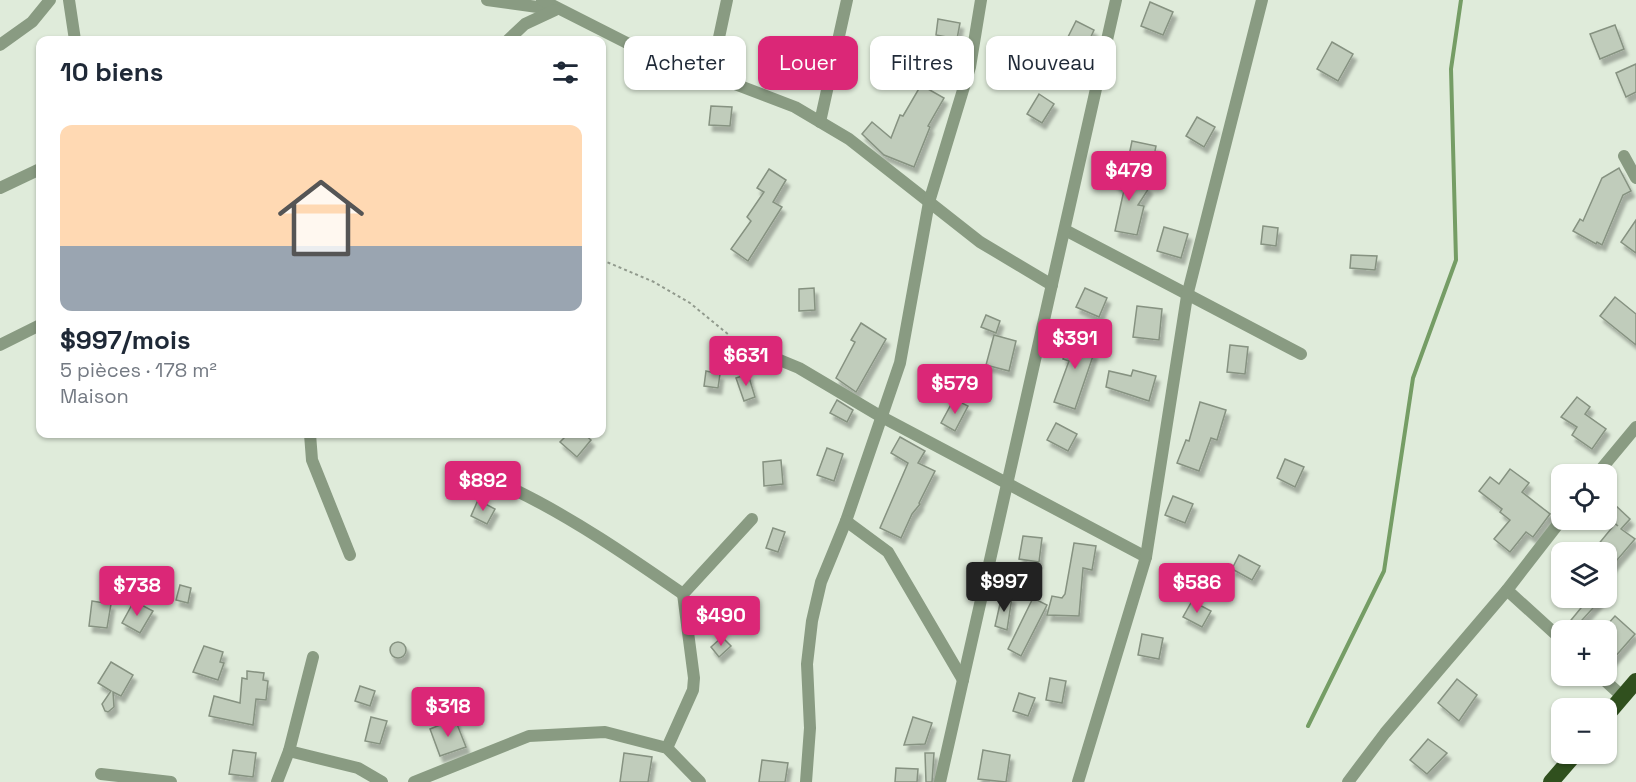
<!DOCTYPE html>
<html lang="fr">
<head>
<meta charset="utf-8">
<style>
  body { margin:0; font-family:"Space Grotesk",sans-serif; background:#f2f2f3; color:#1f2937; height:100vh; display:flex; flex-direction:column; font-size:22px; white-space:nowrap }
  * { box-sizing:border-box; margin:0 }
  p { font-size:20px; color:#747a83 }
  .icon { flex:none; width:33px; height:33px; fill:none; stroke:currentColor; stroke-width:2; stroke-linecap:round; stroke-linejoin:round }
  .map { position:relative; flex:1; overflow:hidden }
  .sheet { position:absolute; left:36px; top:36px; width:570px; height:402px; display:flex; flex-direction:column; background:#fff; border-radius:12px; box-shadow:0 2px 4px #0004 }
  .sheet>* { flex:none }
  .hud { position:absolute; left:624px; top:36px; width:570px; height:54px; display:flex; gap:12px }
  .controls { position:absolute; left:1551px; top:464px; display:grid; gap:12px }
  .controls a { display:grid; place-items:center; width:66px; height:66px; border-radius:12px; background:#fff; box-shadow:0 2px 4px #0004; font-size:30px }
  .price { position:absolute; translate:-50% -51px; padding:0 14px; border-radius:6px; background:#db2777; color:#fff; font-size:20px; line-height:39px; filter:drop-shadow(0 2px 3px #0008) }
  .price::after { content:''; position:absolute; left:50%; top:36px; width:18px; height:14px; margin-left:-9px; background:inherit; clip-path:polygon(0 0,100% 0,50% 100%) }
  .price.on { background:#222; color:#fff }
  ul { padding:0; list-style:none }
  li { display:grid; align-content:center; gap:12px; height:318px; padding:0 24px }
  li+li { border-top:2px solid #e0e1e3 }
  li span { display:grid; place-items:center; height:186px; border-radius:12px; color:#555 }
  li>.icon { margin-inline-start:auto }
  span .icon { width:108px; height:108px; fill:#fffc; stroke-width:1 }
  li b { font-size:26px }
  h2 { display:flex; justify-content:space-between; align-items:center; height:72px; padding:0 24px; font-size:26px }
  .chip { padding:0 21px; border-radius:12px; background:#fff; box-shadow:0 2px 4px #0004; font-size:21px; line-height:54px }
  .chip.on { background:#db2777; color:#fff }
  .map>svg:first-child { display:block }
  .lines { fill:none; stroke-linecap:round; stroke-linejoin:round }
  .stream { stroke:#759d65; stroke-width:4 }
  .building { fill:#c0ccbb; stroke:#869281; stroke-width:1.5; filter:url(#shadow) }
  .path { stroke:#919a8d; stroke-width:2; stroke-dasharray:3 3; stroke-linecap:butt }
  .minor { stroke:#899b82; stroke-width:12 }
  .trunk { stroke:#30501e; stroke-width:16 }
</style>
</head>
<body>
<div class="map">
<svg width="1636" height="782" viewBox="0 0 1636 782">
  <defs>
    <filter id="shadow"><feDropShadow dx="3.5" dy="6" stdDeviation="1.5" flood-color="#0004"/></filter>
  </defs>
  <rect width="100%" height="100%" fill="#dfebda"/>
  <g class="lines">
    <path class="stream" d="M1308 726 1384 571 1413 378 1456 260 1451 69 1461 0"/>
  </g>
  <g class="building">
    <path d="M1150 2 1173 12 1163 35 1141 26Z"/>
    <path d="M938 19 960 23 957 39 936 35Z"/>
    <path d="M1076 21 1094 30 1084 52 1065 43Z"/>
    <path d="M1615 25 1624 49 1600 59 1590 34Z"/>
    <path d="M1332 42 1353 54 1338 81 1317 69Z"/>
    <path d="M1636 64V92L1626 97 1616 73Z"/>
    <path d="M921 85 944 98 928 126 930 127 914 167 884 155 862 134 872 122 891 138 900 115 903 116Z"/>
    <path d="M1039 94 1054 104 1042 123 1027 114Z"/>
    <path d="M711 106 732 107 730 126 709 125Z"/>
    <path d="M1197 117 1215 127 1204 147 1186 136Z"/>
    <path d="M1132 141 1156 146 1151 171 1127 165Z"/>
    <path d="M1118 166 1149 188 1138 205 1144 206 1137 235 1115 231 1124 190 1109 179Z"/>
    <path d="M1619 168 1631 191 1623 195 1602 245 1597 242 1596 244 1573 231 1580 219 1583 221 1602 178Z"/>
    <path d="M769 169 786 180 773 202 782 207 748 261 731 249 751 221 747 217 764 192 757 188Z"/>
    <path d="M1636 220V253L1621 242Z"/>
    <path d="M1263 226 1278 228 1276 246 1261 244Z"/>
    <path d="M1164 227 1188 234 1181 258 1157 251Z"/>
    <path d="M1351 255 1377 256 1375 270 1350 268Z"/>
    <path d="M814 288 815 310 799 311V289Z"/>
    <path d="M1085 288 1107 298 1099 317 1076 307Z"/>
    <path d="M1615 297 1636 314V345L1600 316Z"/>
    <path d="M1137 306 1162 309 1159 340 1133 337Z"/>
    <path d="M986 315 1000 321 996 333 981 327Z"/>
    <path d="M861 323 886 339 856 392 836 378 855 342 851 340Z"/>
    <path d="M1072 331 1091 337 1087 351 1094 353 1075 409 1054 402 1069 361 1063 359Z"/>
    <path d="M994 335 1016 341 1009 371 986 365Z"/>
    <path d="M1230 345 1248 347 1245 374 1227 372Z"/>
    <path d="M1133 370 1156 376 1149 401 1106 387 1109 371 1131 376Z"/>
    <path d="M706 371 720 374 718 388 704 386Z"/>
    <path d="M748 374 755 397 744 401 736 378Z"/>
    <path d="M1577 397 1590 407 1585 414 1606 429 1592 449 1572 435 1577 427 1561 417Z"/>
    <path d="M954 399 968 406 955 431 941 423Z"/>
    <path d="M837 400 853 410 847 422 830 413Z"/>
    <path d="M1200 402 1226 410 1217 440 1211 438 1199 471 1177 463 1186 440 1189 441Z"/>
    <path d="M1056 423 1077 434 1068 451 1047 440Z"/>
    <path d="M568 434H584L591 440 577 457 560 442Z"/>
    <path d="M900 437 925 451 918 463 935 471 919 503 920 504 912 514 901 538 880 528 908 463 891 453Z"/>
    <path d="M827 448 843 454 834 481 817 475Z"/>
    <path d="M1285 459 1304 467 1295 487 1277 478Z"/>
    <path d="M781 460 783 484 764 486 763 462Z"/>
    <path d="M1510 469 1529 483 1522 492 1550 514 1533 537 1526 532 1510 552 1494 539 1510 520 1500 512 1502 509 1479 491 1490 477 1499 484Z"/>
    <path d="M1173 496 1193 504 1185 523 1165 515Z"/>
    <path d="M478 500 495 509 487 524 471 516Z"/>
    <path d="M1614 504 1630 519 1621 529 1635 539 1606 573V552H1592L1615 524 1618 526 1606 515V511Z"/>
    <path d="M773 528 785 532 778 552 766 548Z"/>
    <path d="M1023 536 1042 538 1039 562 1019 559Z"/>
    <path d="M1074 543 1096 546 1092 570 1083 568 1079 616 1047 615 1052 596 1062 598 1065 594Z"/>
    <path d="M1239 555 1260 566 1252 580 1232 569Z"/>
    <path d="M180 585 191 588 188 603 176 600Z"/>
    <path d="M1002 595 1012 597 1007 630 995 626Z"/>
    <path d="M1590 597H1603L1573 630 1567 625Z"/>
    <path d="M1033 598 1047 605 1021 656 1008 649Z"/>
    <path d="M92 601 111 604 107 628 89 626Z"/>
    <path d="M134 601 153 611 140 633 122 623Z"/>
    <path d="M1192 601 1211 611 1202 627 1183 617Z"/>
    <path d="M1615 616 1635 634 1606 667V626Z"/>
    <path d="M1142 634 1163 638 1159 659 1138 655Z"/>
    <path d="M722 637 731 646 719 657 711 647Z"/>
    <circle cx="398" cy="650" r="8"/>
    <path d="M204 646 223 652 220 662 224 663 218 680 193 672Z"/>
    <path d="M111 662 133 675 121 696 113 692 114 707 108 712 105 711 102 704 111 691 98 683Z"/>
    <path d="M247 671 264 673 263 680 268 681 266 700 256 699 253 725 209 716 214 696 240 703 242 678 247 679Z"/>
    <path d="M1050 678 1066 681 1062 703 1046 700Z"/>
    <path d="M1457 679 1477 695 1459 721 1438 703Z"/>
    <path d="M360 686 375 691 370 706 355 701Z"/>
    <path d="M1019 693 1035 698 1028 716 1013 711Z"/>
    <path d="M371 717 387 721 380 744 365 741Z"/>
    <path d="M913 717 932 723 925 744 904 745Z"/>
    <path d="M455 719 466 747 440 756 430 729Z"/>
    <path d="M1428 739 1447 753 1427 774 1410 760Z"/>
    <path d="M233 750 256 753 253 777 229 774Z"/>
    <path d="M983 750 1010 755 1006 782 978 779Z"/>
    <path d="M624 753 652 757 648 782H620Z"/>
    <path d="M925 753H934L932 782H926Z"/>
    <path d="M762 760 788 763 785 782H759Z"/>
    <path d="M896 768 918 769 917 782H895Z"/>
  </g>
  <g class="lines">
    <path class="path" d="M602 260 654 282 690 303 729 335"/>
    <g class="minor">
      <path d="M69 0 75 40"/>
      <path d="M487 0 552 9"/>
      <path d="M542 0 627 43 795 107 849 139 980 242 1052 285"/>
      <path d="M508 40 525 24 555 10"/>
      <path d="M0 45 32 22 50 0"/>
      <path d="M711 75 727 0"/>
      <path d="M820 122 847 0"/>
      <path d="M1624 156 1636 178"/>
      <path d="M0 188 40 169"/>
      <path d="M1065 230 1301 354"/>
      <path d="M738 343 799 368 880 416 1146 557"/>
      <path d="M0 345 40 325"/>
      <path d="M310 434 312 460 350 555"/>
      <path d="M1597 474 1636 427"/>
      <path d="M513 489C573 518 628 556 683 594"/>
      <path d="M1507 590 1562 640"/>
      <path d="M1599 675 1623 697"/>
      <path d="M963 680 888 552 846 521 900 363 929 202 970 67 981 0"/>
      <path d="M667 748 693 690 694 678 683 594 752 519"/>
      <path d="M289 751 358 768 382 782"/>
      <path d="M101 774 171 782"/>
      <path d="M277 782 289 751 313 657"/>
      <path d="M414 782 529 736 605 732 667 748 700 782"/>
      <path d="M806 782 810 728 807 664 812 621 821 582 846 521"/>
      <path d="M940 782 1116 0"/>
      <path d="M1078 782 1146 557 1187 296 1262 0"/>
      <path d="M1348 782 1385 733 1507 590 1562 519"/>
    </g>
    <g class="trunk">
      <path d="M1606 716 1636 681"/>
      <path d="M1551 782 1576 753"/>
    </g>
  </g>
</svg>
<div class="controls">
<a><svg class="icon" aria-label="locate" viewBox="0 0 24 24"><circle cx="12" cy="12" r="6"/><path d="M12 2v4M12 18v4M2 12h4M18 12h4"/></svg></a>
<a><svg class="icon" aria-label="layers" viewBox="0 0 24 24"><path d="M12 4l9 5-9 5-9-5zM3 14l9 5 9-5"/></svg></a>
<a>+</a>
<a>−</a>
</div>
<b class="price" style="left:1129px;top:202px">$479</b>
<b class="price" style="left:1075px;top:370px">$391</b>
<b class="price" style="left:746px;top:387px">$631</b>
<b class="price" style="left:955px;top:415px">$579</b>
<b class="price" style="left:483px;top:512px">$892</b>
<b class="price on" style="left:1004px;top:613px">$997</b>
<b class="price" style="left:1197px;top:614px">$586</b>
<b class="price" style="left:137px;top:617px">$738</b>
<b class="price" style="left:721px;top:647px">$490</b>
<b class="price" style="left:448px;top:738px">$318</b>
<div class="hud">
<a class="chip">Acheter</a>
<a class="chip on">Louer</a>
<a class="chip">Filtres</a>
<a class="chip">Nouveau</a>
</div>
<section class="sheet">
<h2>10 biens<svg class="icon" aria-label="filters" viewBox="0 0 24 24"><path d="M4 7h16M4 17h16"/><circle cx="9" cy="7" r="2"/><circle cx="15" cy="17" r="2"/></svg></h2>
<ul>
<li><span style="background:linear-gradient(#ffd9b3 65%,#9aa5b1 0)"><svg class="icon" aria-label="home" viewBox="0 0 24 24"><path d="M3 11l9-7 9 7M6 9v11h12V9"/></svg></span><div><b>$997/mois</b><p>5 pièces · 178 m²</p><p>Maison</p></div></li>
</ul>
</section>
</div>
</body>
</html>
